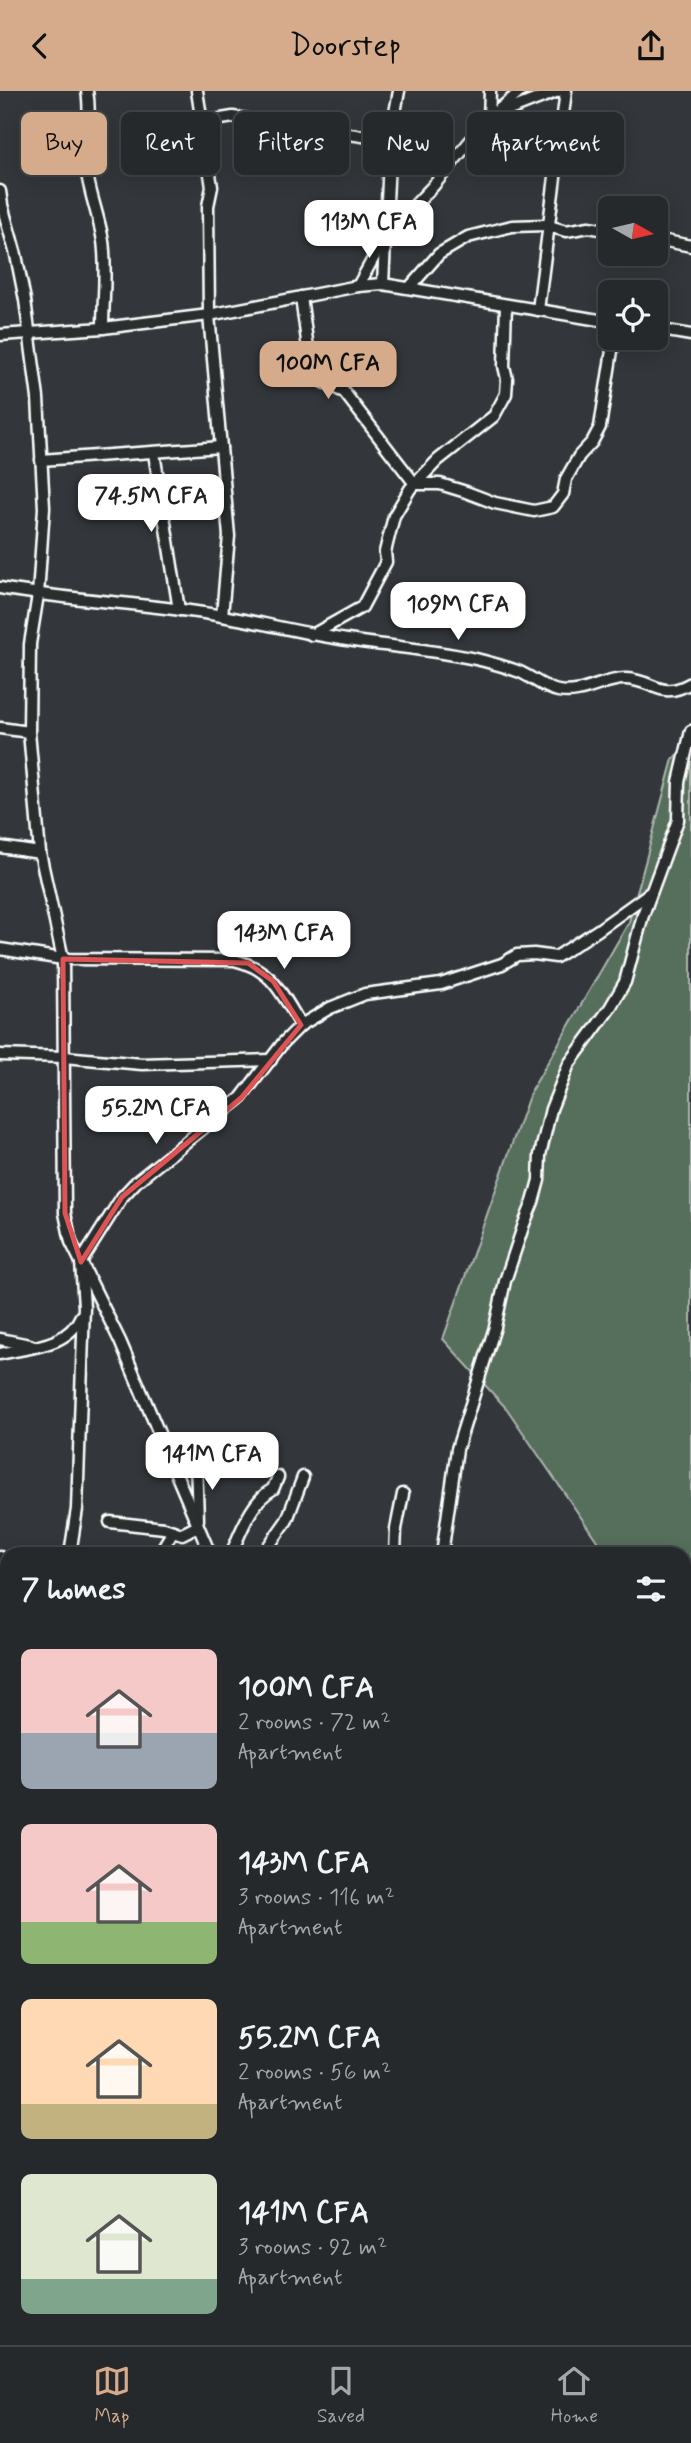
<!DOCTYPE html>
<html lang="en">
<head>
<meta charset="utf-8">
<style>
  body { margin:0; font-family:Mynerve,sans-serif; background:#2e3134; color:#f1f3f6; height:100vh; display:flex; flex-direction:column; font-size:26px; white-space:nowrap }
  * { box-sizing:border-box; margin:0 }
  p { font-size:23px; color:#a4a6a9 }
  .icon { flex:none; width:38px; height:38px; fill:none; stroke:currentColor; stroke-width:2; stroke-linecap:round; stroke-linejoin:round }
  .map { position:relative; flex:1; overflow:hidden }
  .sheet { position:absolute; left:0px; top:1456px; width:691px; height:798px; display:flex; flex-direction:column; background:#26292c; border-radius:21px 21px 0 0; box-shadow:0 4px 18px #0003,0 0 0 2px #424548 }
  .sheet>* { flex:none }
  .banner { position:absolute; left:21px; top:21px; width:649px; height:63px; display:flex; gap:14px }
  .needle { width:46px; rotate:98deg }
  .tools { position:absolute; left:598px; top:105px; display:grid; gap:14px }
  .tools a { display:grid; place-items:center; width:70px; height:70px; border-radius:10px; background:#26292c; box-shadow:0 4px 18px #0003,0 0 0 2px #424548; font-size:35px }
  .price { position:absolute; translate:-50% -60px; padding:0 16px; border-radius:14px; background:#fff; color:#222; font-size:23px; line-height:46px; filter:drop-shadow(0 2px 4px #0008) }
  .price::after { content:''; position:absolute; left:50%; top:42px; width:21px; height:16px; margin-left:-10px; background:inherit; clip-path:polygon(0 0,100% 0,50% 100%) }
  .price.on { background:#d6ab8b; color:#111 }
  ul { padding:0; list-style:none }
  li { display:flex; align-items:center; gap:21px; height:175px; padding:0 21px }
  li span { display:grid; place-items:center; flex:none; width:196px; height:140px; border-radius:10px; color:#555 }
  li>.icon { margin-inline-start:auto }
  span .icon { width:84px; height:84px; fill:#fffc; stroke-width:1 }
  li b { font-size:30px }
  h2 { display:flex; justify-content:space-between; align-items:center; height:84px; padding:0 21px; font-size:30px }
  .pill { padding:0 24px; border-radius:10px; background:#26292c; box-shadow:0 4px 18px #0003,0 0 0 2px #424548; font-size:24px; line-height:63px }
  .pill.on { background:#d6ab8b; color:#111 }
  header { display:flex; justify-content:space-between; align-items:center; height:91px; padding:0 21px; background:#d6ab8b; color:#111; font-size:32px; font-weight:600 }
  .dock { display:flex; justify-content:space-around; align-items:center; height:98px; border-top:2px solid #424548; background:#26292c; font-size:19px; color:#a4a6a9 }
  .dock a { display:grid; justify-items:center; gap:4px }
  .dock .on { color:#d6ab8b }
  .map>svg:first-child { display:block }
  .built { fill:#3e434b }
  .green { fill:#576e5b; stroke:#abb6ad; stroke-width:2 }
  .lines { fill:none; stroke-linecap:round; stroke-linejoin:round }
  .minor-casing { stroke:#fff; stroke-width:15 }
  .minor { stroke:#2a2d2e; stroke-width:10 }
  .marked { fill:none; stroke:#de5353; stroke-width:5; stroke-linejoin:round }
</style>
</head>
<body>
<header><svg class="icon" aria-label="back" viewBox="0 0 24 24"><path d="M15 5l-7 7 7 7"/></svg>Doorstep<svg class="icon" aria-label="share" viewBox="0 0 24 24"><path d="M12 15V3M7 8l5-5 5 5M5 13v7h14v-7"/></svg></header>
<div class="map">
<svg width="691" height="2254" viewBox="0 0 691 2254">
  <rect width="100%" height="100%" fill="#33373b"/>
  <filter id="ink" filterUnits="userSpaceOnUse"><feTurbulence type="fractalNoise" baseFrequency=".0143" numOctaves="2"/><feDisplacementMap in="SourceGraphic" scale="14" xChannelSelector="R" yChannelSelector="G"/><feConvolveMatrix kernelMatrix="1 2 1 2 8 2 1 2 1" color-interpolation-filters="sRGB"/></filter>
  <g filter="url(#ink)">
    <path class="built" d="M18 2247H203L200 2254H15Z"/>
    <path class="green" d="M691 648V2254H452L441 2247H684V1463H606L507 1318 443 1248 530 1002 629 831 673 668Z"/>
    <g class="lines">
      <defs>
        <g id="minor">
          <path d="M87 0C92 26 84 50 86 76 89 102 99 125 103 150 107 179 103 209 103 237"/>
          <path d="M197 0 212 96 208 115 209 224 229 445 222 525"/>
          <path d="M490 0 489 27 558 0"/>
          <path d="M203 31 233 26 390 49"/>
          <path d="M0 100 2 114 16 164 25 209 38 307 44 417 38 504 30 553 29 641 40 762 63 868 65 1122 71 1151 81 1171 84 1216 77 1418 70 1463"/>
          <path d="M656 148 691 155"/>
          <path d="M383 193 390 49 399 0"/>
          <path d="M358 195 385 146 434 94 489 27 521 0"/>
          <path d="M410 196 439 163 468 146 512 135 546 134 566 140 589 136 611 140"/>
          <path d="M301 206 311 279 319 289 344 301 415 393H440L466 401 495 412 534 420 553 416 563 403 566 388 579 365 592 351 600 336 614 247"/>
          <path d="M538 219 566 0"/>
          <path d="M656 238 691 244"/>
          <path d="M0 244 103 237 209 224 358 195 383 193 611 231"/>
          <path d="M154 362 179 519"/>
          <path d="M41 369 221 356"/>
          <path d="M0 497C73 510 148 512 222 525 264 532 305 543 347 549 392 556 440 559 484 570 496 573 509 577 520 581 533 587 544 597 558 600 583 605 604 587 626 588 655 589 659 610 691 592"/>
          <path d="M312 544 362 516 386 471 385 461 394 425 410 398 438 369 494 325 506 303 507 288 504 275 506 214"/>
          <path d="M0 637 29 641"/>
          <path d="M0 756 40 762"/>
          <path d="M0 858 63 868 234 869C273 878 281 902 301 934"/>
          <path d="M0 964 64 966 142 973 271 969"/>
          <path d="M0 1248 30 1254"/>
          <path d="M0 1263C29 1256 68 1256 81 1225"/>
          <path d="M196 1369 198 1429"/>
          <path d="M110 1431 164 1437 182 1443 198 1435"/>
          <path d="M159 1463 173 1440"/>
          <path d="M210 1463 120 1250 81 1171 122 1106 137 1090 241 1007 283 952 301 934 330 917 365 903 441 893 502 873 517 864 534 863 556 866 598 839 651 801"/>
          <path d="M231 1463C241 1441 251 1410 273 1398L278 1386"/>
          <path d="M263 1463 287 1429 303 1386"/>
          <path d="M395 1463 396 1438 403 1403"/>
          <path d="M442 1463 457 1358 495 1236 505 1190 524 1133 533 1111 539 1089 540 1064 551 1018 569 973 610 917 625 891 643 824 678 729 679 691 691 640"/>
          <path d="M0 1466 7 1473"/>
          <path d="M0 1597H7"/>
          <path d="M0 1787 7 1790"/>
          <path d="M0 1869 7 1872"/>
          <path d="M684 2117 691 2106"/>
          <path d="M410 2247 422 2254"/>
          <path d="M216 2254 219 2247"/>
          <path d="M599 2254 604 2247"/>
        </g>
      </defs>
      <use href="#minor" class="minor-casing"/>
      <use href="#minor" class="minor"/>
    </g>
  </g>
  <path class="marked" d="M63 868 248 872 273 890 301 934 241 1007 122 1106 81 1171 65 1122Z"/>
</svg>
<div class="tools">
<a><svg class="needle" viewBox="-14 -14 28 28"><path d="M0-13l5 13h-10z" fill="#e53935"/><path d="M0 13l5-13h-10z" fill="#a4a6a9"/></svg></a>
<a><svg class="icon" aria-label="locate" viewBox="0 0 24 24"><circle cx="12" cy="12" r="6"/><path d="M12 2v4M12 18v4M2 12h4M18 12h4"/></svg></a>
</div>
<b class="price" style="left:369px;top:169px">113M CFA</b>
<b class="price on" style="left:328px;top:310px">100M CFA</b>
<b class="price" style="left:151px;top:443px">74.5M CFA</b>
<b class="price" style="left:458px;top:551px">109M CFA</b>
<b class="price" style="left:284px;top:880px">143M CFA</b>
<b class="price" style="left:156px;top:1055px">55.2M CFA</b>
<b class="price" style="left:212px;top:1401px">141M CFA</b>
<div class="banner">
<a class="pill on">Buy</a>
<a class="pill">Rent</a>
<a class="pill">Filters</a>
<a class="pill">New</a>
<a class="pill">Apartment</a>
</div>
<section class="sheet">
<h2>7 homes<svg class="icon" aria-label="filters" viewBox="0 0 24 24"><path d="M4 7h16M4 17h16"/><circle cx="9" cy="7" r="2"/><circle cx="15" cy="17" r="2"/></svg></h2>
<ul>
<li><span style="background:linear-gradient(#f6c9c9 60%,#9aa5b1 0)"><svg class="icon" aria-label="home" viewBox="0 0 24 24"><path d="M3 11l9-7 9 7M6 9v11h12V9"/></svg></span><div><b>100M CFA</b><p>2 rooms · 72 m²</p><p>Apartment</p></div></li>
<li><span style="background:linear-gradient(#f6c9c9 70%,#8fb573 0)"><svg class="icon" aria-label="home" viewBox="0 0 24 24"><path d="M3 11l9-7 9 7M6 9v11h12V9"/></svg></span><div><b>143M CFA</b><p>3 rooms · 116 m²</p><p>Apartment</p></div></li>
<li><span style="background:linear-gradient(#ffd9b3 75%,#c2b280 0)"><svg class="icon" aria-label="home" viewBox="0 0 24 24"><path d="M3 11l9-7 9 7M6 9v11h12V9"/></svg></span><div><b>55.2M CFA</b><p>2 rooms · 56 m²</p><p>Apartment</p></div></li>
<li><span style="background:linear-gradient(#dfe7d0 75%,#7fa58c 0)"><svg class="icon" aria-label="home" viewBox="0 0 24 24"><path d="M3 11l9-7 9 7M6 9v11h12V9"/></svg></span><div><b>141M CFA</b><p>3 rooms · 92 m²</p><p>Apartment</p></div></li>
</ul>
</section>
</div>
<nav class="dock">
<a class="on"><svg class="icon" aria-label="map" viewBox="0 0 24 24"><path d="M3 6l6-2 6 2 6-2v14l-6 2-6-2-6 2zM9 4v14M15 6v14"/></svg>Map</a>
<a><svg class="icon" aria-label="saved" viewBox="0 0 24 24"><path d="M7 4h10v16l-5-4-5 4z"/></svg>Saved</a>
<a><svg class="icon" aria-label="home" viewBox="0 0 24 24"><path d="M3 11l9-7 9 7M6 9v11h12V9"/></svg>Home</a>
</nav>
</body>
</html>
